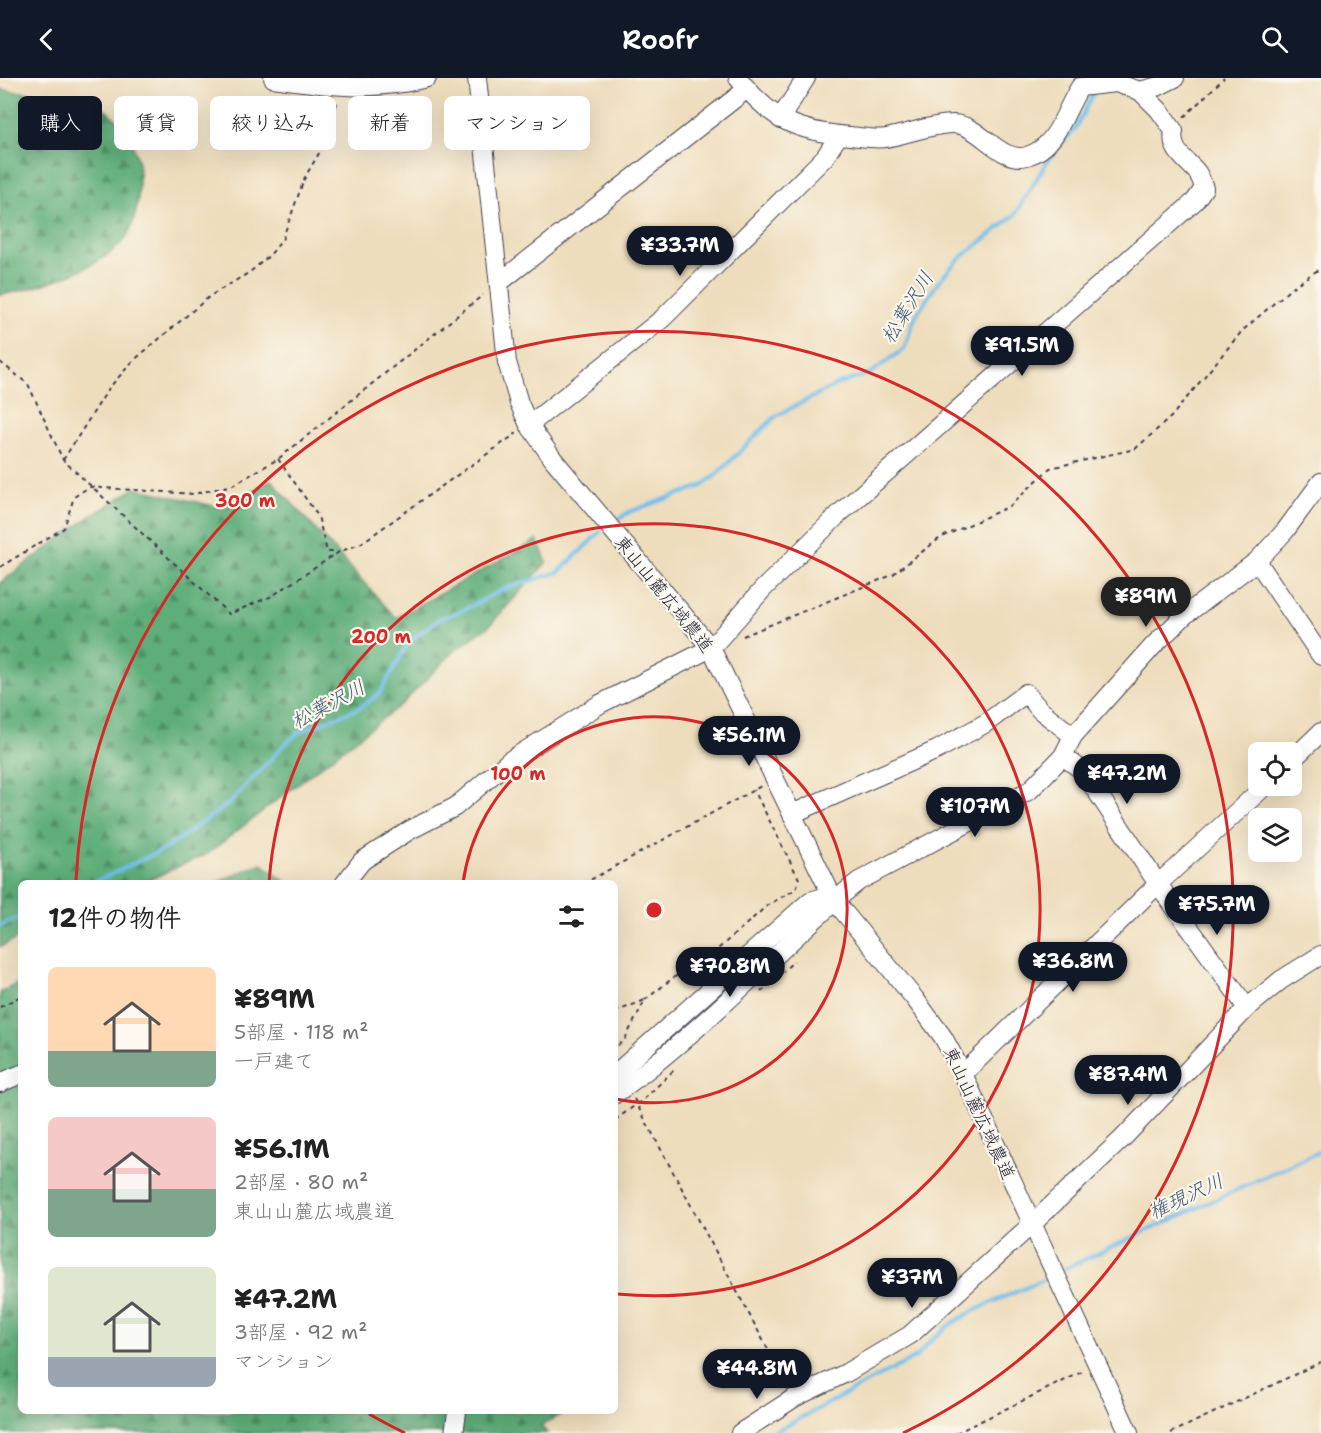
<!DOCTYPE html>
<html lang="ja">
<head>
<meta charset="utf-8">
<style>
  body { margin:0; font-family:"Shantell Sans","Klee One",sans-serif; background:#f2f2f2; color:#222; height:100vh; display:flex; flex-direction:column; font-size:22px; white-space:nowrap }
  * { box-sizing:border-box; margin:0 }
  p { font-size:20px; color:#767676 }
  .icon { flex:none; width:33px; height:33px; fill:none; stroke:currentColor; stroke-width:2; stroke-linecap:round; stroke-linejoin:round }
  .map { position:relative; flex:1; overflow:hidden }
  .details { position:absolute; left:18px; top:802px; width:600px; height:534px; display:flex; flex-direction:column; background:#fff; border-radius:9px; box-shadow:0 6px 24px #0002 }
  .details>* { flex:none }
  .guide { position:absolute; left:18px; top:18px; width:600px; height:54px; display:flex; gap:12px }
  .buttons { position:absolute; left:1248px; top:664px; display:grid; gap:12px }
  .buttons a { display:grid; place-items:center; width:54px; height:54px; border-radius:9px; background:#fff; box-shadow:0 6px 24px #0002; font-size:30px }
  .price { position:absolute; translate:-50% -51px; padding:0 14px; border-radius:21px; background:#111827; color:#fff; font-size:20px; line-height:39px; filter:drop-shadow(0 2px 3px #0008) }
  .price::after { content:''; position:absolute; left:50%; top:36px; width:18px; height:14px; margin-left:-9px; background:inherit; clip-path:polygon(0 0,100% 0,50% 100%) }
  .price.selected { background:#222; color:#fff }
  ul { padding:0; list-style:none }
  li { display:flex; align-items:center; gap:18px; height:150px; padding:0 30px }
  li span { display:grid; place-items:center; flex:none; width:168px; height:120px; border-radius:9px; color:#555 }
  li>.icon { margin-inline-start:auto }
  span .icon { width:72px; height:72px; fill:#fffc; stroke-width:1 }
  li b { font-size:26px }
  h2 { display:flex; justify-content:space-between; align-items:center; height:72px; padding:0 30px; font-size:26px }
  .chip { padding:0 21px; border-radius:9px; background:#fff; box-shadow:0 6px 24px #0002; font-size:21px; line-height:54px }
  .chip.selected { background:#111827; color:#fff }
  header { display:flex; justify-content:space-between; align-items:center; height:78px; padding:0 30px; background:#111827; color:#fff; font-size:27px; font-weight:600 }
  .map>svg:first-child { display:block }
  .forest { fill:url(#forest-firs); stroke:#40685a; stroke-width:1.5 }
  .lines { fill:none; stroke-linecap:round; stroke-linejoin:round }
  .stream { stroke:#71bfeb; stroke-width:4 }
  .minor-casing { stroke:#413e4e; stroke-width:20 }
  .path { stroke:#413e4e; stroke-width:2; stroke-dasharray:4.5 4.5; stroke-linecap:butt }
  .minor { stroke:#fff; stroke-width:18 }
  .ring { fill:none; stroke:#d62828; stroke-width:3 }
  .labels { text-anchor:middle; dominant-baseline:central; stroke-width:4.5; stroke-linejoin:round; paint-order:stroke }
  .street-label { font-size:18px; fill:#22223b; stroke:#fbf7ec }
  .water-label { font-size:20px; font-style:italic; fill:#3e5979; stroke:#fbf7ec }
  .centre { fill:#d62828; stroke:#fbf7ec; stroke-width:3 }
  .ring-label { font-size:18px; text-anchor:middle; font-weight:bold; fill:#d62828; stroke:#fbf7ec; stroke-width:4.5; stroke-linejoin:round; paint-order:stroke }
</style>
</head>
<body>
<header><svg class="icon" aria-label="back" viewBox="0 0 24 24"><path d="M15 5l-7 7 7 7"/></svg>Roofr<svg class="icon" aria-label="search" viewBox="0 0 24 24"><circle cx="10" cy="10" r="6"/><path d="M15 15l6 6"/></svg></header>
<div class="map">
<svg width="1321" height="1355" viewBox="0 0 1321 1355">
  <defs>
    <pattern id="forest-firs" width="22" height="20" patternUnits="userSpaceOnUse" patternTransform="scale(1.5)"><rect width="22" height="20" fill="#5eae79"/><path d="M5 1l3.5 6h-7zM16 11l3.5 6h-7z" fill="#4d8d64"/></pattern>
  </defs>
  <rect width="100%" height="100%" fill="#fbf7ec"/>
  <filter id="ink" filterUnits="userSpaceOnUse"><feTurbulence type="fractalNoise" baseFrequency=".0167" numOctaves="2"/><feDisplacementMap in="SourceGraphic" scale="12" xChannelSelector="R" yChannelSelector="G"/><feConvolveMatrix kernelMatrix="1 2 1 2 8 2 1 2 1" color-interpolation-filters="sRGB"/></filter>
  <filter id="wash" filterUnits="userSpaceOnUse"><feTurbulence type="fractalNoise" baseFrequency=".008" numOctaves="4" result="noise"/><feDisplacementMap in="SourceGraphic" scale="24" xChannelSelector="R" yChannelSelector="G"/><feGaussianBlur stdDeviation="1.35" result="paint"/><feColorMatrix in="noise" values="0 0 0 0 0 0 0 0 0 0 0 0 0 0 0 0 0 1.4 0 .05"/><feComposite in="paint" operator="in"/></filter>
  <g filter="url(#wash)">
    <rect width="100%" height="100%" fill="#eeddbc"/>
    <g class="forest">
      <path d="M0 11C34 19 77 11 107 33 127 48 140 76 139 100 139 118 137 138 129 154 112 188 35 211 0 217Z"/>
      <path d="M271 402 396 540 537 462 547 484 489 548 453 574 403 625 207 776 142 805 21 806V859L0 869V505L88 440 135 410 223 430Z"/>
      <path d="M261 785 287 805H216Z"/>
      <path d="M21 903V1334H565L541 1348 547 1355H0V915Z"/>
    </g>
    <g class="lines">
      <g class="stream">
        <path d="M619 441 629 434 702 408 715 398 776 338 836 307 871 295 904 271 915 239 939 203 957 183 1015 137 1051 77 1075 51 1094 14"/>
        <path d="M91 806 168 769 231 724 282 669 299 654 359 630 380 615 409 564 439 541 463 532 504 511 559 494 600 454"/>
        <path d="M0 848 21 839"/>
        <path d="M1064 1191 1321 1073"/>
        <path d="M772 1355 918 1278C945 1238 1001 1222 1043 1202"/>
      </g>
    </g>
  </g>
  <g filter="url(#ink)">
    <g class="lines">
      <defs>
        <g id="minor">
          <path d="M273 0C330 8 371 14 427 0"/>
          <path d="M477 0 507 284 519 325 529 347 553 381 711 570 834 822 915 921 943 959 963 996 1129 1355"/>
          <path d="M738 0C771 42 797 54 850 58 862 59 875 62 886 60 908 56 932 46 953 46 980 46 1000 86 1027 78 1058 69 1064 33 1080 9L1116 5 1140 13 1159 8 1175 0"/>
          <path d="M780 41 806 0"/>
          <path d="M500 204 747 11"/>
          <path d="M529 347 662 241 825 79 839 57"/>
          <path d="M1257 483 1321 578"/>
          <path d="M1063 678 1083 693 1158 806 1247 930"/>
          <path d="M1292 682 1321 654"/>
          <path d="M792 736 937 672 986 645 1026 615 1040 632 1073 658"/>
          <path d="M344 806 362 783 410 752 455 729 509 683 600 626 711 570 763 511 840 435 1195 123 1204 110C1202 104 1200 97 1196 93 1185 80 1170 73 1174 53L1159 32 1140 13"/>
          <path d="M615 996 810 823 831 817"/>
          <path d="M963 996 1158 806 1265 708"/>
          <path d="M0 1005 21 996"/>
          <path d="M615 1016C680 970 743 908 801 854 821 836 838 819 859 803L1030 712 1063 678 1073 658 1154 567 1185 537 1257 483 1285 453 1321 404"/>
          <path d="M454 1355 457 1334"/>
          <path d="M740 1355 794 1320 846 1295 910 1257 1031 1147 1123 1060 1247 930 1281 902 1321 877"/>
        </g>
      </defs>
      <use href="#minor" class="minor-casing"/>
      <g class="path">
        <path d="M1184 39 1224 0"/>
        <path d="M0 284 28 306 63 382 229 536 272 518 339 474 360 466 517 355"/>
        <path d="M278 381 318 438 327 474H338"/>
        <path d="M63 382 109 310 133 283 210 218 250 194 269 178 282 162 305 99 331 55 337 23"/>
        <path d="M0 489 64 450 74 419 89 409 194 416 233 407 278 381 483 217"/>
        <path d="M743 558 892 497 940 460 1010 428 1050 390 1135 371 1171 339 1242 253 1295 207 1321 190"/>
        <path d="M583 806 761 708"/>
        <path d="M761 914 794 883"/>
        <path d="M645 922 673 900 711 877 768 827 796 811 799 801 754 712"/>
        <path d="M0 929 21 918"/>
        <path d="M615 934 645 922 625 961 615 970"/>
        <path d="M634 1021 787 1307"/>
        <path d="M615 1042 644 1021 674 992"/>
        <path d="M956 1355 1084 1293"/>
        <path d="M1171 1355 1321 1284"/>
      </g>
      <use href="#minor" class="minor"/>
    </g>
  </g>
  <g class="ring">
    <path d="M463 805A193 193 0 1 1 616 1021"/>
    <path d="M269 805A386 386 0 1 1 617 1216"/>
    <path d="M405 1355A579 579 0 0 1 369 1336M76 802A579 579 0 1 1 903 1355"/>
  </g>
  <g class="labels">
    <g class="street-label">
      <text transform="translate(664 516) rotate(51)">東山山麓広域農道</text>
      <text transform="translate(979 1035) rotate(65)">東山山麓広域農道</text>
    </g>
    <g class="water-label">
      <text transform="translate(907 229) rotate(-58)">松葉沢川</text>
      <text transform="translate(328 626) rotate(-28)">松葉沢川</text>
      <text transform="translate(1186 1118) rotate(-25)">権現沢川</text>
    </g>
  </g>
  <circle cx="654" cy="832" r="9" class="centre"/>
  <g class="ring-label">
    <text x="245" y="429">300 m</text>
    <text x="381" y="565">200 m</text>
    <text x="518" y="702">100 m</text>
  </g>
</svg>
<div class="buttons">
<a><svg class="icon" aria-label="locate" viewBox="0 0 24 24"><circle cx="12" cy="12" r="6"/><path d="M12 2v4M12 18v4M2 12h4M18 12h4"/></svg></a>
<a><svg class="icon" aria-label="layers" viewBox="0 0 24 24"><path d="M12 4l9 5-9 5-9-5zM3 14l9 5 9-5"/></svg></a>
</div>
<b class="price" style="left:680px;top:199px">¥33.7M</b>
<b class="price" style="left:1022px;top:299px">¥91.5M</b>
<b class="price selected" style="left:1146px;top:550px">¥89M</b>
<b class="price" style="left:749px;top:689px">¥56.1M</b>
<b class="price" style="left:1127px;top:727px">¥47.2M</b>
<b class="price" style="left:975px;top:760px">¥107M</b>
<b class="price" style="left:1217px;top:858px">¥75.7M</b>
<b class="price" style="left:1073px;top:915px">¥36.8M</b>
<b class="price" style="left:730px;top:920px">¥70.8M</b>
<b class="price" style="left:1128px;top:1028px">¥87.4M</b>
<b class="price" style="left:912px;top:1231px">¥37M</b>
<b class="price" style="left:757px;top:1322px">¥44.8M</b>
<div class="guide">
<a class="chip selected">購入</a>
<a class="chip">賃貸</a>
<a class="chip">絞り込み</a>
<a class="chip">新着</a>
<a class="chip">マンション</a>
</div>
<section class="details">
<h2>12件の物件<svg class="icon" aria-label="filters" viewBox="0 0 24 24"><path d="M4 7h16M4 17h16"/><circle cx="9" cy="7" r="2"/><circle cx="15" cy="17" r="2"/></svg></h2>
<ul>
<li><span style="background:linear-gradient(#ffd9b3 70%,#7fa58c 0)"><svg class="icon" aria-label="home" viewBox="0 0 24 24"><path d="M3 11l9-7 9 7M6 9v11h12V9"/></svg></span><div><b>¥89M</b><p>5部屋 · 118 m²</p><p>一戸建て</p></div></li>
<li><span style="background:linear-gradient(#f6c9c9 60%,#7fa58c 0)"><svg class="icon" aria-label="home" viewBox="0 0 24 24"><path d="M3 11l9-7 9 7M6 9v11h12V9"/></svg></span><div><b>¥56.1M</b><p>2部屋 · 80 m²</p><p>東山山麓広域農道</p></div></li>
<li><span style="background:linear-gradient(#dfe7d0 75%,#9aa5b1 0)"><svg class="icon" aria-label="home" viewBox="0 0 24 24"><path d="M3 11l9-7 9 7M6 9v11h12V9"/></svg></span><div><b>¥47.2M</b><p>3部屋 · 92 m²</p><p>マンション</p></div></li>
</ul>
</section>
</div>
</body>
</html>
